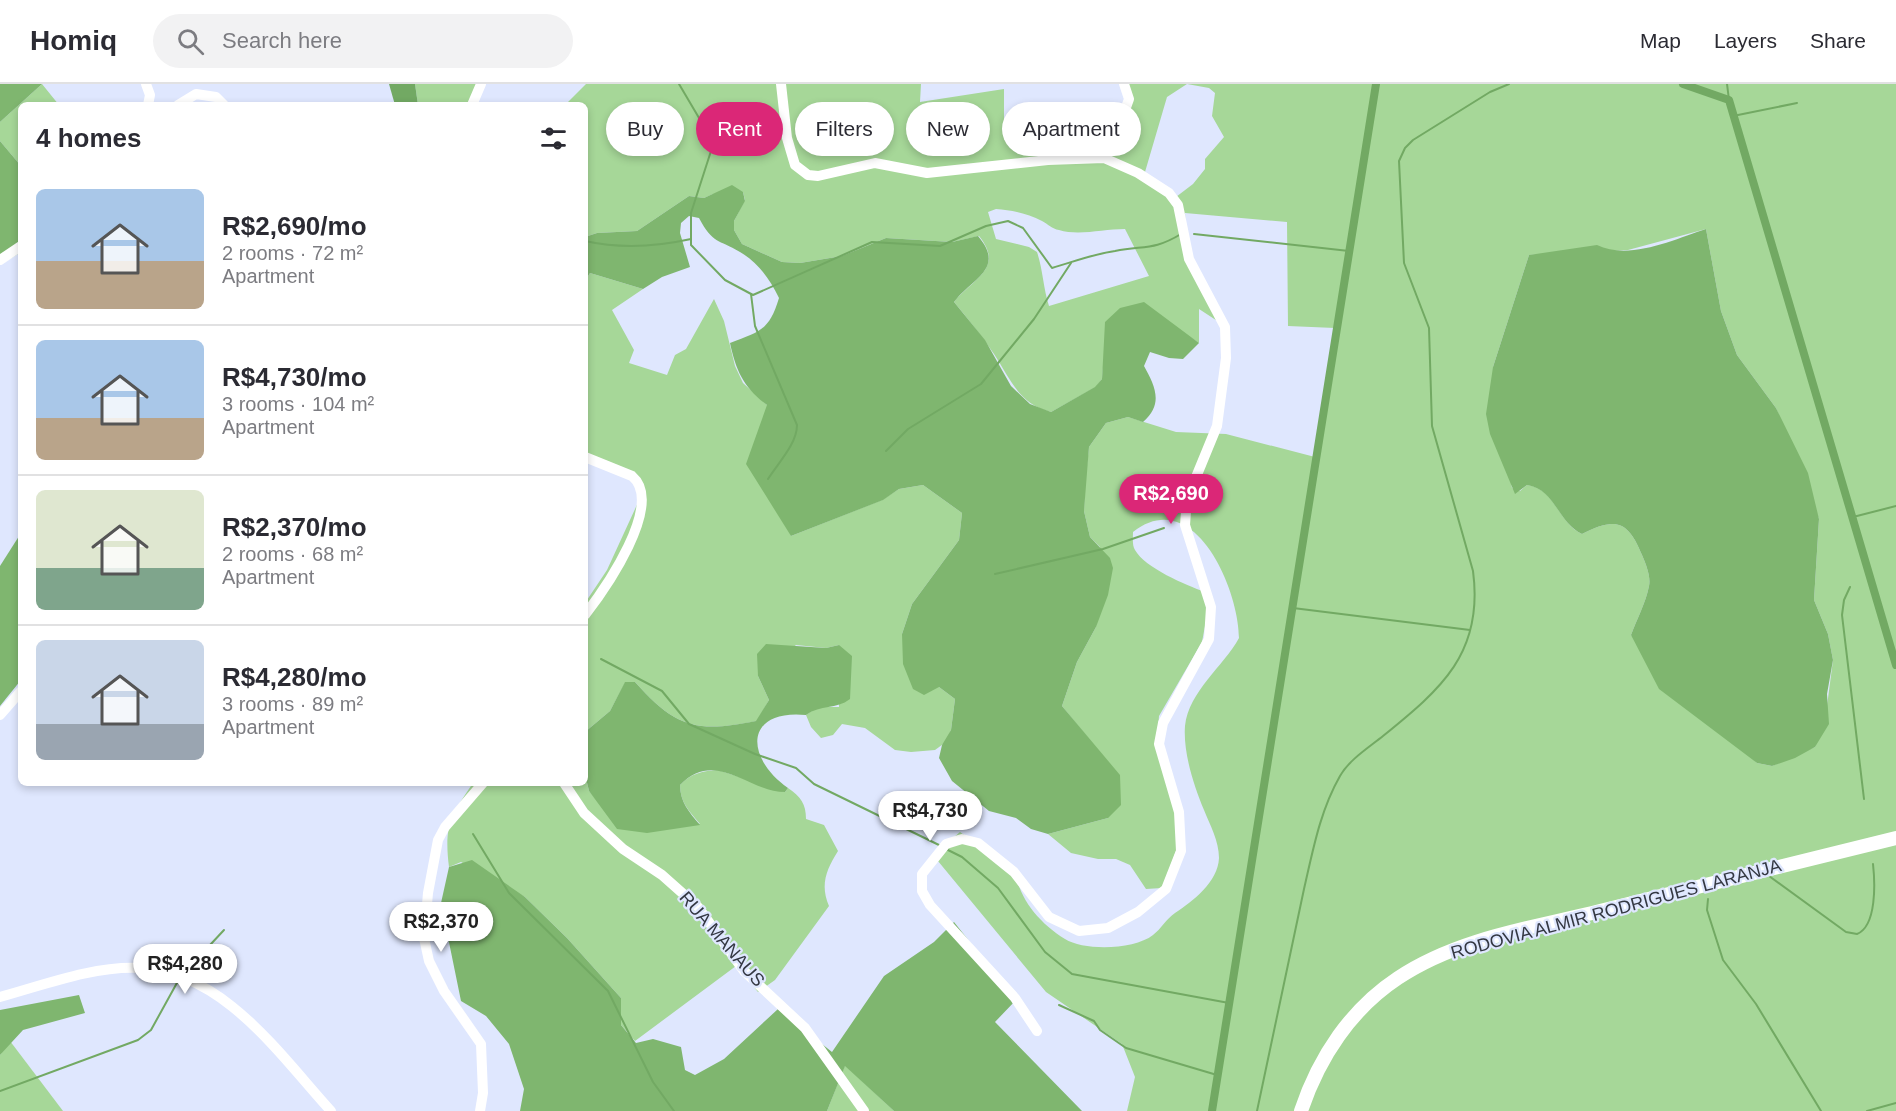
<!DOCTYPE html>
<html lang="en">
<head>
<meta charset="utf-8">
<style>
  body { margin:0; font-family:Arial,sans-serif; background:#f2f2f3; color:#2b2b33; height:100vh; display:flex; flex-direction:column; font-size:22px; white-space:nowrap }
  * { box-sizing:border-box; margin:0 }
  p { font-size:20px; color:#7c7c81 }
  .icon { flex:none; width:33px; height:33px; fill:none; stroke:currentColor; stroke-width:2; stroke-linecap:round; stroke-linejoin:round }
  .map { position:relative; flex:1; overflow:hidden }
  .sheet { position:absolute; left:18px; top:18px; width:570px; height:684px; display:flex; flex-direction:column; background:#fff; border-radius:9px; box-shadow:0 3px 9px #0003 }
  .sheet>* { flex:none }
  .top-card { position:absolute; left:606px; top:18px; width:570px; height:54px; display:flex; gap:12px }
  .price { position:absolute; translate:-50% -51px; padding:0 14px; border-radius:21px; background:#fff; color:#222; font-size:20px; line-height:39px; filter:drop-shadow(0 2px 3px #0008) }
  .price::after { content:''; position:absolute; left:50%; top:36px; width:18px; height:14px; margin-left:-9px; background:inherit; clip-path:polygon(0 0,100% 0,50% 100%) }
  .price.on { background:#db2777; color:#fff }
  ul { padding:0; list-style:none }
  li { display:flex; align-items:center; gap:18px; height:150px; padding:0 18px }
  li+li { border-top:2px solid #e1e1e2 }
  li span { display:grid; place-items:center; flex:none; width:168px; height:120px; border-radius:9px; color:#555 }
  li>.icon { margin-inline-start:auto }
  span .icon { width:72px; height:72px; fill:#fffc; stroke-width:1 }
  li b { font-size:26px }
  h2 { display:flex; justify-content:space-between; align-items:center; height:72px; padding:0 18px; font-size:26px }
  .tag { padding:0 21px; border-radius:27px; background:#fff; box-shadow:0 3px 9px #0003; font-size:21px; line-height:54px }
  .tag.on { background:#db2777; color:#fff }
  header { display:flex; align-items:center; gap:36px; box-sizing:border-box; height:84px; padding:0 30px; background:#fff; border-bottom:2px solid #e1e1e2 }
  header strong { font-size:28px }
  nav { display:flex; gap:33px; margin-inline-start:auto; font-size:21px }
  .search { width:420px; height:54px; background:#f2f2f3; display:flex; align-items:center; gap:15px; box-sizing:border-box; padding:0 21px; border-radius:33px; color:#7c7c81; font-size:22px }
  .map>svg:first-child { display:block }
  .green { fill:#a6d798; fill-rule:evenodd }
  .forest { fill:#7fb66f }
  .water { fill:#72a963 }
  .lines { fill:none; stroke-linecap:round; stroke-linejoin:round }
  .stream { stroke:#72a963; stroke-width:2 }
  .canal { stroke:#72a963; stroke-width:8 }
  .minor { stroke:#fff; stroke-width:10 }
  .major { stroke:#fff; stroke-width:14 }
  .labels { text-anchor:middle; dominant-baseline:central; stroke-width:4.5; stroke-linejoin:round; paint-order:stroke }
  .street-label { font-size:18px; fill:#343843; stroke:#dfe7fe }
</style>
</head>
<body>
<header>
<strong>Homiq</strong>
<div class="search"><svg class="icon" aria-label="search" viewBox="0 0 24 24"><circle cx="10" cy="10" r="6"/><path d="M15 15l6 6"/></svg>Search here</div>
<nav><a>Map</a><a>Layers</a><a>Share</a></nav>
</header>
<div class="map">
<svg width="1896" height="1027" viewBox="0 0 1896 1027">
  <rect width="100%" height="100%" fill="#dfe7fe"/>
  <g class="green">
    <path d="M42 0 59 21H21V82L0 57V38Z"/>
    <path d="M415 0H477L470 21H418Z"/>
    <path d="M586 0H921L920 18 1004 5V48L1115 50 1129 13 1124 0H1896V1027H1127L1135 993 1122 960 1046 908 933 771 960 748 1015 788C1021 818 1040 839 1065 855 1084 867 1134 866 1153 851 1161 845 1166 835 1175 829 1193 817 1218 798 1219 774 1219 757 1210 741 1204 726 1194 702 1183 669 1185 642 1189 607 1223 583 1239 554 1239 505 1194 400 1133 448 1133 453 1132 462 1135 466 1145 484 1186 501 1205 508L1208 526 1202 558 1159 632 1157 659 1176 733V767L1162 804 1146 805 1130 781 1116 775H1098L1071 769 1048 750 1108 734 1088 654 1062 622 1077 578 1096 543 1100 463 1090 453 1084 427 1085 399 1089 363 1106 339 1128 333 1176 348 1226 350 1315 373 1321 323 1335 244 1288 242 1287 138 1185 129 1187 175 1222 240 1199 225V259L1190 253 1105 261 1102 295 1096 303 1051 328C1019 320 1011 296 994 270 982 252 968 235 954 218 973 195 1005 184 979 152L952 158 886 154 842 172 800 179 782 178 742 160 734 146V137L745 116 743 108 713 110 704 114 689 112 637 147 597 149 585 153V21H565ZM1187 0 1209 4 1215 9 1212 32 1224 53 1205 75V85L1193 100 1172 116 1145 88 1167 13ZM996 125C1012 126 1028 130 1042 137 1048 140 1052 145 1059 146 1079 152 1103 145 1125 145L1149 192 1049 222C1043 203 1043 186 1037 168L1029 163 996 155 988 128ZM1706 145 1721 227 1737 271 1776 324 1819 435 1814 516 1828 550 1833 576 1827 622 1815 663 1772 682 1757 679 1631 551C1637 535 1646 518 1649 502 1651 493 1646 480 1642 471 1628 436 1615 433 1582 450 1558 439 1555 404 1527 401L1520 407 1512 404 1493 283 1529 171 1628 166Z"/>
    <path d="M590 189 643 205 612 226 634 266 629 279 667 291 675 271 686 265 714 215 724 237 735 282 743 299 767 321 791 452 882 416 899 405 923 401 962 429 959 456 912 520 902 550 939 603 955 615 951 646 946 658 935 666 911 668 895 666 865 644 842 640 833 651 821 654 811 643 806 631 817 623H839V561L826 564 796 561 758 592 769 616 757 637C697 649 676 644 635 598L625 599 610 627 585 648V519L607 486 641 412 636 390 585 369V197Z"/>
    <path d="M718 686 785 708 788 704C801 713 806 720 806 735L824 741 838 767C826 786 820 801 829 822L775 896 758 908 736 882 635 957 621 941V914L567 854 525 813 461 778 449 783C444 742 450 733 473 699H585V690L589 707 601 721 700 740C689 727 680 718 680 701 691 689 703 687 718 686Z"/>
    <path d="M10 957 63 1027H0V971Z"/>
    <path d="M845 981 894 1027H827Z"/>
  </g>
  <g class="forest">
    <path d="M0 0H42L0 38Z"/>
    <path d="M0 57 21 82V168L0 181Z"/>
    <path d="M732 101 743 108 745 117 734 137V146L742 160 782 178 800 179 842 172 886 154 952 158 978 152C1006 185 972 194 954 218L985 256 1011 302 1030 320 1051 328 1095 303 1102 295 1105 238 1120 224 1144 218 1199 259 1183 275 1169 274 1150 268 1144 282C1155 302 1164 320 1143 338L1128 333 1106 339 1089 363 1084 427 1090 453 1110 474 1113 484 1108 511 1096 543 1077 578 1062 622 1120 691 1121 721 1108 734 1048 750 1031 745 1016 734 989 727 952 697 939 674 942 661 951 646 955 615 939 603 924 611 913 605 903 580 902 550 912 520 959 456 962 429 923 401 899 405 883 416 791 452 746 380 767 321C744 304 736 287 730 259 760 247 769 247 779 214 770 196 759 179 740 168 718 155 713 160 699 134L689 132 681 139 680 149 690 183 662 193 643 205 590 189 585 197V153L597 149 637 147 689 112 704 114Z"/>
    <path d="M1706 145 1721 227 1737 271 1776 324 1808 389 1819 435 1814 516 1828 550 1833 576 1827 610 1829 640 1815 663 1795 674 1772 682 1757 679 1659 605 1631 551C1637 535 1646 518 1649 502 1651 493 1646 480 1642 471 1628 436 1615 433 1582 450 1558 439 1555 405 1527 401L1515 410 1490 350 1486 330 1493 283 1529 171 1597 161C1629 177 1675 155 1706 145Z"/>
    <path d="M21 449V596L0 622V482Z"/>
    <path d="M766 560 826 564 839 561 852 572 850 615C836 626 821 620 806 631 745 625 744 673 788 704L785 708C748 708 716 664 680 701 680 718 689 728 700 741L647 749 617 745 589 707 585 690V648L610 627 625 598H635C676 644 697 649 756 637L769 616 758 592 757 570Z"/>
    <path d="M472 776 525 813 567 854 621 914V941L636 959 653 955 681 963 685 986 695 991 724 975 778 925 832 968 884 892 934 858 954 838 1016 916 995 938 1082 1027H894L845 982 827 1027H520L524 1005 509 960 486 932 461 917 441 819 449 783Z"/>
    <path d="M79 911 85 929 23 946 0 971V926Z"/>
  </g>
  <path class="water" d="M389 0H415L418 21H395Z"/>
  <g class="lines">
    <g class="stream">
      <path d="M679 0 702 39 711 67 691 129V161L725 196 753 211 872 158 940 162 986 142 1008 137 1023 144 1052 184C1073 178 1093 170 1115 167 1144 161 1153 167 1181 150"/>
      <path d="M1727 0 1729 16"/>
      <path d="M1733 32 1797 19"/>
      <path d="M1194 150 1349 167"/>
      <path d="M585 157C621 165 655 163 691 155"/>
      <path d="M751 210 755 242 797 341C797 360 778 379 768 395"/>
      <path d="M886 367 908 345 981 300 1034 235 1071 179"/>
      <path d="M1853 433 1896 422"/>
      <path d="M995 490 1103 465 1164 444"/>
      <path d="M1850 503 1844 516 1842 531 1864 715"/>
      <path d="M1293 524 1470 546"/>
      <path d="M601 575 662 607 689 640 755 670 796 684 814 700 941 762"/>
      <path d="M473 750 509 809 608 907 653 998 674 1027"/>
      <path d="M946 765 962 773 998 804 1045 868 1072 890 1229 919"/>
      <path d="M1769 792 1846 848 1857 850C1877 842 1875 798 1873 780"/>
      <path d="M1708 815 1707 826 1723 876 1756 920 1821 1027"/>
      <path d="M183 890 224 846"/>
      <path d="M1059 921 1094 937 1100 946 1126 964 1217 991"/>
      <path d="M0 1007 138 956 151 946 178 897"/>
      <path d="M1257 1027C1273 953 1288 879 1304 805 1313 766 1320 727 1340 692 1349 676 1368 664 1383 652 1441 605 1484 569 1473 487L1432 342 1429 244 1404 179 1399 77 1405 64 1413 56 1490 8 1509 0"/>
      <path d="M1867 1027 1896 1019"/>
    </g>
    <g class="canal">
      <path d="M1683 0 1729 16 1896 581"/>
      <path d="M1212 1027 1376 0"/>
    </g>
    <g class="minor">
      <path d="M146 0 150 11 148 21"/>
      <path d="M781 0 787 54 795 81 808 91 818 92 875 79 927 89 1048 76 1104 74 1138 89 1169 109 1178 121 1189 175 1225 243 1226 274 1217 342 1187 415 1185 441 1211 523 1209 555 1163 639 1159 660 1179 728 1181 767 1166 805 1138 828 1108 844 1079 847 1049 833 1014 788 978 759 962 755 946 760 922 790V807L930 821 1015 914 1037 947"/>
      <path d="M178 21 196 10 216 13 224 21"/>
      <path d="M472 21 481 0"/>
      <path d="M1104 74 1115 54 1129 15 1124 0"/>
      <path d="M0 176 21 162"/>
      <path d="M585 373 632 392C665 420 605 505 585 531"/>
      <path d="M0 631 21 607"/>
      <path d="M564 699 584 729 623 765 662 791 698 823 744 887 805 944 864 1027"/>
      <path d="M0 913C44 901 93 882 139 884 223 887 279 970 331 1027"/>
      <path d="M480 1027 483 1009 481 960 444 907 429 877 424 854 428 809 438 756 445 743 483 699"/>
    </g>
    <path class="major" d="M1301 1027C1319 973 1351 925 1398 894 1458 854 1532 844 1600 827 1699 803 1797 778 1896 754"/>
  </g>
  <g class="labels">
    <g class="street-label">
      <text transform="translate(1616 825) rotate(-15)">RODOVIA ALMIR RODRIGUES LARANJA</text>
      <text transform="translate(722 855) rotate(49)">RUA MANAUS</text>
    </g>
  </g>
</svg>
<b class="price on" style="left:1171px;top:441px">R$2,690</b>
<b class="price" style="left:930px;top:758px">R$4,730</b>
<b class="price" style="left:441px;top:869px">R$2,370</b>
<b class="price" style="left:185px;top:911px">R$4,280</b>
<div class="top-card">
<a class="tag">Buy</a>
<a class="tag on">Rent</a>
<a class="tag">Filters</a>
<a class="tag">New</a>
<a class="tag">Apartment</a>
</div>
<section class="sheet">
<h2>4 homes<svg class="icon" aria-label="filters" viewBox="0 0 24 24"><path d="M4 7h16M4 17h16"/><circle cx="9" cy="7" r="2"/><circle cx="15" cy="17" r="2"/></svg></h2>
<ul>
<li><span style="background:linear-gradient(#a9c7e8 60%,#b9a48a 0)"><svg class="icon" aria-label="home" viewBox="0 0 24 24"><path d="M3 11l9-7 9 7M6 9v11h12V9"/></svg></span><div><b>R$2,690/mo</b><p>2 rooms · 72 m²</p><p>Apartment</p></div></li>
<li><span style="background:linear-gradient(#a9c7e8 65%,#b9a48a 0)"><svg class="icon" aria-label="home" viewBox="0 0 24 24"><path d="M3 11l9-7 9 7M6 9v11h12V9"/></svg></span><div><b>R$4,730/mo</b><p>3 rooms · 104 m²</p><p>Apartment</p></div></li>
<li><span style="background:linear-gradient(#dfe7d0 65%,#7fa58c 0)"><svg class="icon" aria-label="home" viewBox="0 0 24 24"><path d="M3 11l9-7 9 7M6 9v11h12V9"/></svg></span><div><b>R$2,370/mo</b><p>2 rooms · 68 m²</p><p>Apartment</p></div></li>
<li><span style="background:linear-gradient(#c9d6e8 70%,#9aa5b1 0)"><svg class="icon" aria-label="home" viewBox="0 0 24 24"><path d="M3 11l9-7 9 7M6 9v11h12V9"/></svg></span><div><b>R$4,280/mo</b><p>3 rooms · 89 m²</p><p>Apartment</p></div></li>
</ul>
</section>
</div>
</body>
</html>
